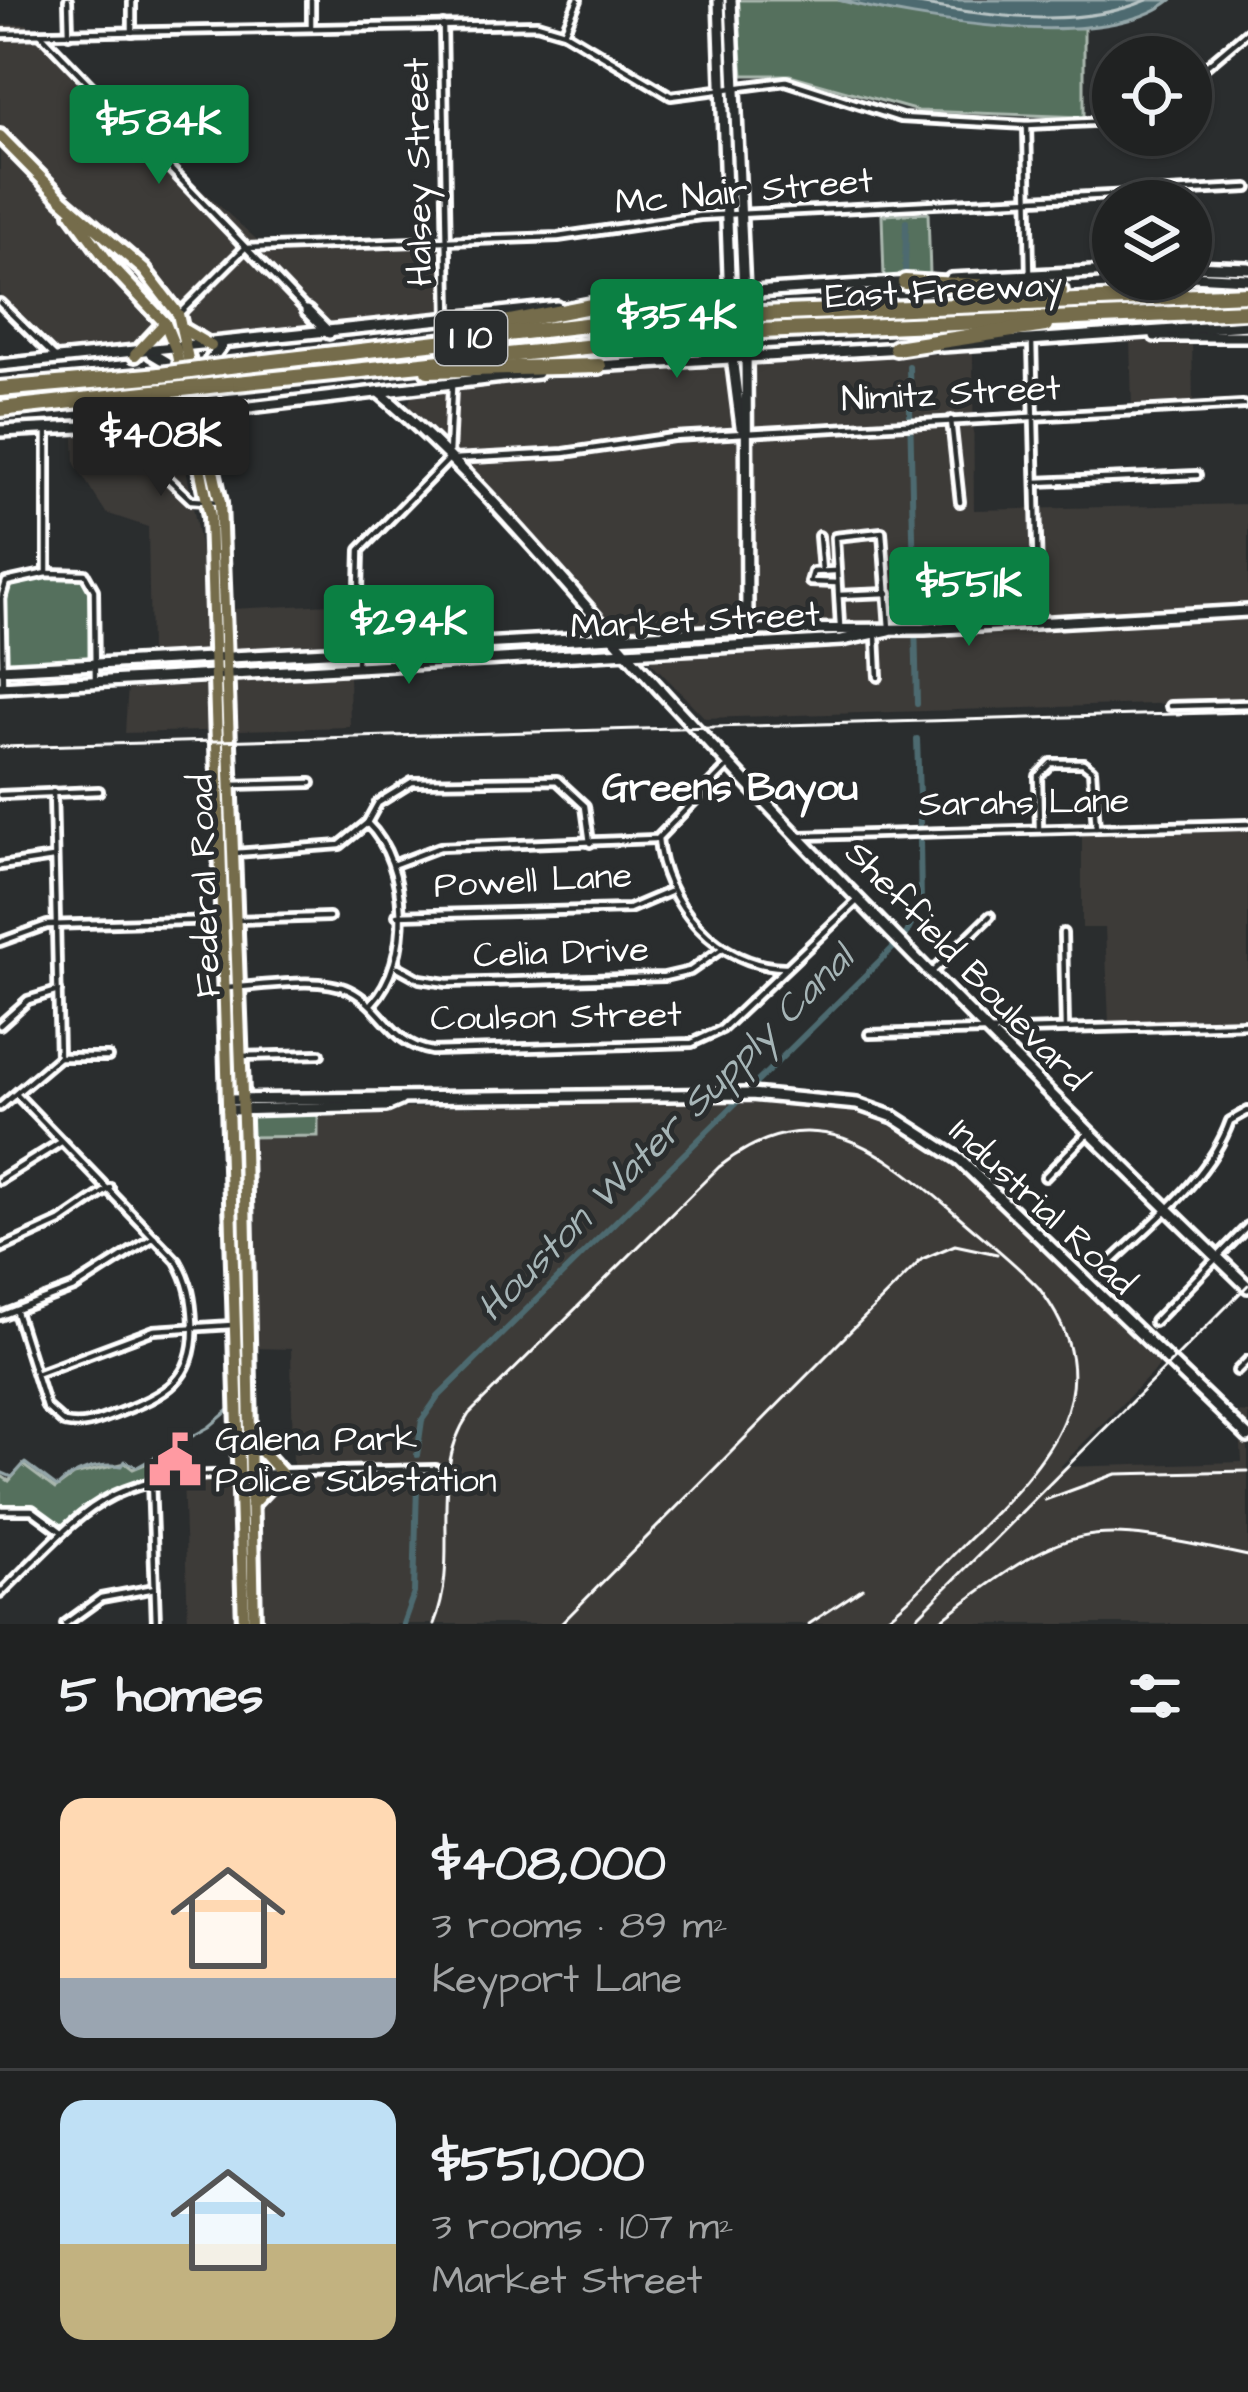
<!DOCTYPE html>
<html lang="en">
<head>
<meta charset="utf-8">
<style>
  body { margin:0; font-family:"Architects Daughter",sans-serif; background:#2d2f2f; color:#f1f3f6; height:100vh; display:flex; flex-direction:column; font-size:45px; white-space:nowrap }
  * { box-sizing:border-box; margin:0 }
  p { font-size:39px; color:#a2a4a5 }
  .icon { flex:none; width:66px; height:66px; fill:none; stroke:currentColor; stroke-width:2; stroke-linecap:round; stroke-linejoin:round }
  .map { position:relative; height:1624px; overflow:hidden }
  .side { display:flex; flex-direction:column; background:#202222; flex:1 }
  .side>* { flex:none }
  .buttons { position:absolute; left:1092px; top:36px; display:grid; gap:24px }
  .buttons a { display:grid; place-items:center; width:120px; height:120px; border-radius:50%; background:#202222; box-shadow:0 3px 9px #0004,0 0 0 3px #3d3f40; font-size:60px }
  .price { position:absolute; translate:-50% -102px; padding:0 27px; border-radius:12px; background:#0b8043; color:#fff; font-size:39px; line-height:78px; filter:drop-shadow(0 3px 6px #0008) }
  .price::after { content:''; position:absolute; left:50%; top:72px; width:36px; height:27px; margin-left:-18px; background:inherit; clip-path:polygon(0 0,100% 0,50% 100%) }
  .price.current { background:#222; color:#fff }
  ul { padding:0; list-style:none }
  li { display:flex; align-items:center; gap:36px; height:300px; padding:0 60px }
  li+li { border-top:3px solid #3d3f40 }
  li span { display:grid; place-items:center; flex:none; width:336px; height:240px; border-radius:24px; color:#555 }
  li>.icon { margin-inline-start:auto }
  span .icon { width:144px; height:144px; fill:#fffc; stroke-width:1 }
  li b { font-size:51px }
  h2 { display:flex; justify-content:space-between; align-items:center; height:144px; padding:0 60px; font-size:51px }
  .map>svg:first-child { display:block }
  .built { fill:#3c3a38 }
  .green { fill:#556f5d; stroke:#aab7ae; stroke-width:3 }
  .water { fill:#4d6b6f; stroke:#94a6a9; stroke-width:3 }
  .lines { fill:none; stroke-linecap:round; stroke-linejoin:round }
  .shore { stroke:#b8c4c5; stroke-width:3 }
  .stream { stroke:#94a6a9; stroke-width:3 }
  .canal { stroke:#4d6b6f; stroke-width:6 }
  .street-casing { stroke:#fff; stroke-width:14 }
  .secondary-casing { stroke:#fff; stroke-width:18 }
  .primary-casing { stroke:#fff; stroke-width:20 }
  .highway-casing { stroke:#fff; stroke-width:22 }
  .street { stroke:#2a2d2e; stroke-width:4.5 }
  .secondary { stroke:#2a2d2e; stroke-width:9 }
  .primary { stroke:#746c4b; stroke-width:10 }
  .highway { stroke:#746c4b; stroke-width:14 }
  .rail { stroke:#fff; stroke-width:3 }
  .highway-bridge-casing { stroke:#fff; stroke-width:22; stroke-linecap:butt }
  .highway-bridge { stroke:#746c4b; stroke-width:14 }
  .labels { text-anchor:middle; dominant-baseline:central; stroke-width:10; stroke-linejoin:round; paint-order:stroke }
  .shield { fill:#2a2d2e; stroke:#bfc0c0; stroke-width:3 }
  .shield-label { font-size:33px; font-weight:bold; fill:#fff }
  .street-label { font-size:36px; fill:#fff; stroke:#2a2d2e }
  .poi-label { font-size:36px; fill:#fff; stroke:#2a2d2e; text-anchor:start }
  .neighbourhood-label { font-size:39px; font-weight:bold; fill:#fff; stroke:#2a2d2e }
  .water-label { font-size:39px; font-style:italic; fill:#a6b5b7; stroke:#2a2d2e }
</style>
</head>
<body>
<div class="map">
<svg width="1248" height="1624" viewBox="0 0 1248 1624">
  <rect width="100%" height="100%" fill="#2a2d2e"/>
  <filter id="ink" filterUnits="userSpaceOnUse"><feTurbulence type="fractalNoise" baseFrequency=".00833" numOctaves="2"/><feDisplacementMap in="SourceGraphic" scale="24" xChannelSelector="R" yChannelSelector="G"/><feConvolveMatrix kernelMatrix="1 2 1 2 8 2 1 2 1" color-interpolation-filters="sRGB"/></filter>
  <g filter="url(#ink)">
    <g class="built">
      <path d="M27 24 53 56 265 247 441 249 445 312 46 356 0 304V25Z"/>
      <path d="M1192 340 1193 403 1132 406 1130 341Z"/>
      <path d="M973 352 974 510 1248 504V701L705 718 407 410 411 396 623 370Z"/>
      <path d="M178 423 205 573 206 652 150 655 148 527 106 513 75 464 74 437Z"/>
      <path d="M351 603V647L231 652V609Z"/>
      <path d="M349 673 350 727 125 733 128 682Z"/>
      <path d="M1248 826V1021L1109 1025 1105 928H1082V830Z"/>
      <path d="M786 1099 849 1108 922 1140 954 1163 1160 1365 1060 1467 1242 1462 1239 1412 1248 1413V1624H188L183 1477 251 1476V1469L293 1467 291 1349 250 1348 246 1112Z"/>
    </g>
    <g class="green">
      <path d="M737 0H838L987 24 1084 28V117L918 111 790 75H743Z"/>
      <path d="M928 213 930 274 884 277 882 215Z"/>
      <path d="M68 577 81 578 90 590 89 659 8 663 7 587 16 580Z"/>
      <path d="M318 1114V1136L249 1137 252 1115Z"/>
      <path d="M167 1455 165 1473 109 1492 64 1526 30 1507H0V1475L9 1481 23 1465 55 1489 74 1475 125 1463 133 1469Z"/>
    </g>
    <path class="water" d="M838 0H1171C1104 53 916 20 838 0Z"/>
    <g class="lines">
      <path class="shore" d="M894 0C974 13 1070 33 1147 0"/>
      <path class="stream" d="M0 1472 12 1477 25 1463 57 1487C73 1471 100 1462 122 1466L125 1461 137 1467 209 1427 229 1410"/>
      <g class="canal">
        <path d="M905 277 906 222"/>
        <path d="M909 366 917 704"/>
        <path d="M917 739 920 824"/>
        <path d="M417 1455 422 1420 438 1397 906 935 921 905 920 839"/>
        <path d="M403 1624 414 1593 417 1485"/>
      </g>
      <defs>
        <g id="street">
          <path d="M68 0 69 34"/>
          <path d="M311 0V27"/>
          <path d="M443 25 448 318"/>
          <path d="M132 32V0"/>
          <path d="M564 32 578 0"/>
          <path d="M0 34 537 24 564 32 671 96 786 81 901 118 1027 125 1113 121"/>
          <path d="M41 34 307 311"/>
          <path d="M1191 79 1248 31"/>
          <path d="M1027 125 1030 274"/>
          <path d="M0 303 56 358"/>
          <path d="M180 313 245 248 558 237 700 216 1248 188"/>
          <path d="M1032 342 1039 619"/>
          <path d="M951 420 960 502"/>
          <path d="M112 425 191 500 220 502"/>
          <path d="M47 429V573"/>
          <path d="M449 454 452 387"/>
          <path d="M454 459 564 453 673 437 1243 405"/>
          <path d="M1036 482 1197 475"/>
          <path d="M819 536 822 571"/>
          <path d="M834 571 813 572 810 582 837 583"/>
          <path d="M839 595 888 593"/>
          <path d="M840 626 835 537 882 532 889 628"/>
          <path d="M876 637 878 677"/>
          <path d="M357 666 360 550 449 459"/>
          <path d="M3 684 1 599 6 582 47 573 85 574 94 590 95 681"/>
          <path d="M1170 706 1248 704"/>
          <path d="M730 764 658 838C662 902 719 968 786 967"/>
          <path d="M232 785 311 783"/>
          <path d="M53 792 59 1057"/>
          <path d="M0 795 99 791"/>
          <path d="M367 823C410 864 412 961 372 1003"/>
          <path d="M1039 829 1038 776 1051 763H1083L1092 770 1096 828"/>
          <path d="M802 836 1248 824"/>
          <path d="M235 853 340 845 367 823 378 803 412 782 557 780 585 806 590 843"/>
          <path d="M395 864 440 847 655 839"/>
          <path d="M0 866 53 858"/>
          <path d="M397 915 629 909 669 892"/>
          <path d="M236 920 329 917"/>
          <path d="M1063 933 1065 1028"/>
          <path d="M0 942 47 925 219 920"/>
          <path d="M398 967 420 979 447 983 664 977 690 971 723 948"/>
          <path d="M932 972 990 916"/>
          <path d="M224 988C260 987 317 975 349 990 384 1007 390 1044 432 1051L692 1043 722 1029 859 899"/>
          <path d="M0 1025 28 1000 58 991"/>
          <path d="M869 1034 1248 1024"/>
          <path d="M240 1056 320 1054"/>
          <path d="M0 1107 59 1057H108"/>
          <path d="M1045 1177 1087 1134"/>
          <path d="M0 1180 61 1142"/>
          <path d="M0 1249 60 1222 110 1188"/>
          <path d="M1102 1271C1146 1227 1209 1181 1230 1121L1248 1111"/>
          <path d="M16 1312 46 1407 64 1423C84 1428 100 1420 118 1413 166 1394 196 1380 193 1323 192 1299 189 1282 177 1261L17 1095"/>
          <path d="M0 1316 74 1288 154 1237"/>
          <path d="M1154 1322 1248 1226"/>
          <path d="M1237 1371 1248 1360"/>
          <path d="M36 1374 154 1330 232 1325"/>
          <path d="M250 1473 436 1469"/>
          <path d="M151 1479 156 1624"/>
          <path d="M0 1510H32L62 1532"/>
          <path d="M0 1594C92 1503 103 1477 238 1474"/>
          <path d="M65 1624 101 1598 155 1588"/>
        </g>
        <g id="secondary">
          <path d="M719 0 732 357 741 427"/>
          <path d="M731 0 745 315"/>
          <path d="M1191 266 1248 268"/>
          <path d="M1191 276 1248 279"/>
          <path d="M951 279 1113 271"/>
          <path d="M712 293 722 306 720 357"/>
          <path d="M615 301 910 282"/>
          <path d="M307 311 329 333"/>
          <path d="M746 332 747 632"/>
          <path d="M1155 336H1248"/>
          <path d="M222 345 209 362 213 399 226 410"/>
          <path d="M942 346 1248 325"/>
          <path d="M151 353 166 362 171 403 159 418"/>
          <path d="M0 365 557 307"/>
          <path d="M595 366 902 348"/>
          <path d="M380 393C489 485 577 600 673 704 858 904 1052 1098 1248 1287"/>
          <path d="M0 431 80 427 537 373"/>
          <path d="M0 669 746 630 925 629 1248 611"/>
          <path d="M0 687 842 640 889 630"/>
          <path d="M228 1100 751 1094 857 1104 894 1117 959 1159 1248 1437"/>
          <path d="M228 1110 386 1106 400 1100"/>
        </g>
        <g id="primary">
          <path d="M0 136 63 200 144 270 178 314 220 502 244 1148 254 1624"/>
          <path d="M72 213 111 266 165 323 176 350 210 516 244 1624"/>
          <path d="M184 330 211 346"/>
          <path d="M135 355 165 323"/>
          <path d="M248 1436 281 1473 251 1505"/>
        </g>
        <g id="highway">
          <path d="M905 282 1060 291"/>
          <path d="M761 314 1248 294"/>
          <path d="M474 329 616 301"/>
          <path d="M761 331 1248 311"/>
          <path d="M896 348 1045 325"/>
          <path d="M221 367 611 322 722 316"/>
          <path d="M428 370 599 366"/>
          <path d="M227 384 721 333"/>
          <path d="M0 389 160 375"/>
          <path d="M0 409 164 391"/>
        </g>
      </defs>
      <use href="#street" class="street-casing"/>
      <use href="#secondary" class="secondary-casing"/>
      <use href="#primary" class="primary-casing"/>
      <use href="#highway" class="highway-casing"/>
      <use href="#street" class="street"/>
      <use href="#secondary" class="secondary"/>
      <use href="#primary" class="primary"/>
      <use href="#highway" class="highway"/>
      <g class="rail">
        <path d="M0 747 1248 712"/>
        <path d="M1045 1500 1116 1474 1248 1471"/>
        <path d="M434 1624C462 1557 426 1477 469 1414L719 1167C812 1094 880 1148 955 1213 982 1237 1012 1260 1038 1287 1117 1389 1047 1461 974 1534 943 1564 914 1598 879 1624"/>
        <path d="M561 1624 922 1259 955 1245 997 1254"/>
        <path d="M809 1624 863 1588"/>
        <path d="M910 1624 1248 1285"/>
        <path d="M936 1624C1071 1519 1083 1520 1248 1556"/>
      </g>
      <defs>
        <g id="highway-bridge">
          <path d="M722 316 761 314"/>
          <path d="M721 333 761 331"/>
          <path d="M160 375 221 367"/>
          <path d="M164 391 227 384"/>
        </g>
      </defs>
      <use href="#highway-bridge" class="highway-bridge-casing"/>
      <use href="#highway-bridge" class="highway-bridge"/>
    </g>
  </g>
  <defs>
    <symbol id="civic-bare" viewBox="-9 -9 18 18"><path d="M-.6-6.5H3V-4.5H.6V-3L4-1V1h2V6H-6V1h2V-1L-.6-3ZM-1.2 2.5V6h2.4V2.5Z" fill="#ff9aa2" stroke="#2a2d2e" stroke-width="2.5" paint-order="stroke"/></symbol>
  </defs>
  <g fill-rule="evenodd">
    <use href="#civic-bare" x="137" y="1422" width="76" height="76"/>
  </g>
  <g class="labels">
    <rect class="shield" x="435" y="311" width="72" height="54" rx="9"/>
    <g class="shield-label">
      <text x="471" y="338">I 10</text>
    </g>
    <g class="street-label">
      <text transform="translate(419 172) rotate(-91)">Halsey Street</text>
      <text transform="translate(744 192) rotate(-5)">Mc Nair Street</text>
      <text transform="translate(944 291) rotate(-3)">East Freeway</text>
      <text transform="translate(951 394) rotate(-3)">Nimitz Street</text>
      <text transform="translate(695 621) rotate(-3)">Market Street</text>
      <text transform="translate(1024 803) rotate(-1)">Sarahs Lane</text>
      <text transform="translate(533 881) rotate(-3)">Powell Lane</text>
      <text transform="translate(205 886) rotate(-92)">Federal Road</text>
      <text transform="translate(561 953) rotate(-2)">Celia Drive</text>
      <text transform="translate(966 966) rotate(46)">Sheffield Boulevard</text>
      <text transform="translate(556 1017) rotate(-1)">Coulson Street</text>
      <text transform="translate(1042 1207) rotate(43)">Industrial Road</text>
    </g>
    <g class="poi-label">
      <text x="215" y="1439">Galena Park<tspan x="215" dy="41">Police Substation</tspan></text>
    </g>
    <g class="neighbourhood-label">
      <text x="730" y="789">Greens Bayou</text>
    </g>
    <g class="water-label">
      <text transform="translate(666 1134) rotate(-45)">Houston Water Supply Canal</text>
    </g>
  </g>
</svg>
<div class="buttons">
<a><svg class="icon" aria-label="locate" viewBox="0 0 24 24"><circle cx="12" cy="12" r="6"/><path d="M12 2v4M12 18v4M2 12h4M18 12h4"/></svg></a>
<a><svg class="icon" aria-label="layers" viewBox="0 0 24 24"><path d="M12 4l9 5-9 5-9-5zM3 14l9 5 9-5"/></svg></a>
</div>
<b class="price" style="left:159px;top:187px">$584K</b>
<b class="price" style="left:677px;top:381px">$354K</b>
<b class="price current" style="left:161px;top:499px">$408K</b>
<b class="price" style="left:969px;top:649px">$551K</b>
<b class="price" style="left:409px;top:687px">$294K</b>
</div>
<section class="side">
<h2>5 homes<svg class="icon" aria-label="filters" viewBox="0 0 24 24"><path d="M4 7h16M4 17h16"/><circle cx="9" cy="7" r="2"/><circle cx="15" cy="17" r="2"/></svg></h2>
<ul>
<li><span style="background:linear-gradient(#ffd9b3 75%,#9aa5b1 0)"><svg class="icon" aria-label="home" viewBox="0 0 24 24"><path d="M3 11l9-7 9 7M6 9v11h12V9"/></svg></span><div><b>$408,000</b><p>3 rooms · 89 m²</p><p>Keyport Lane</p></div></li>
<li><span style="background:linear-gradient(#bfe0f5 60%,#c2b280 0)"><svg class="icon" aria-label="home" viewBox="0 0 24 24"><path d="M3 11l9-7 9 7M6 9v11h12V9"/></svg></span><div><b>$551,000</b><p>3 rooms · 107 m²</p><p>Market Street</p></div></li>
</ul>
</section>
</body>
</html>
